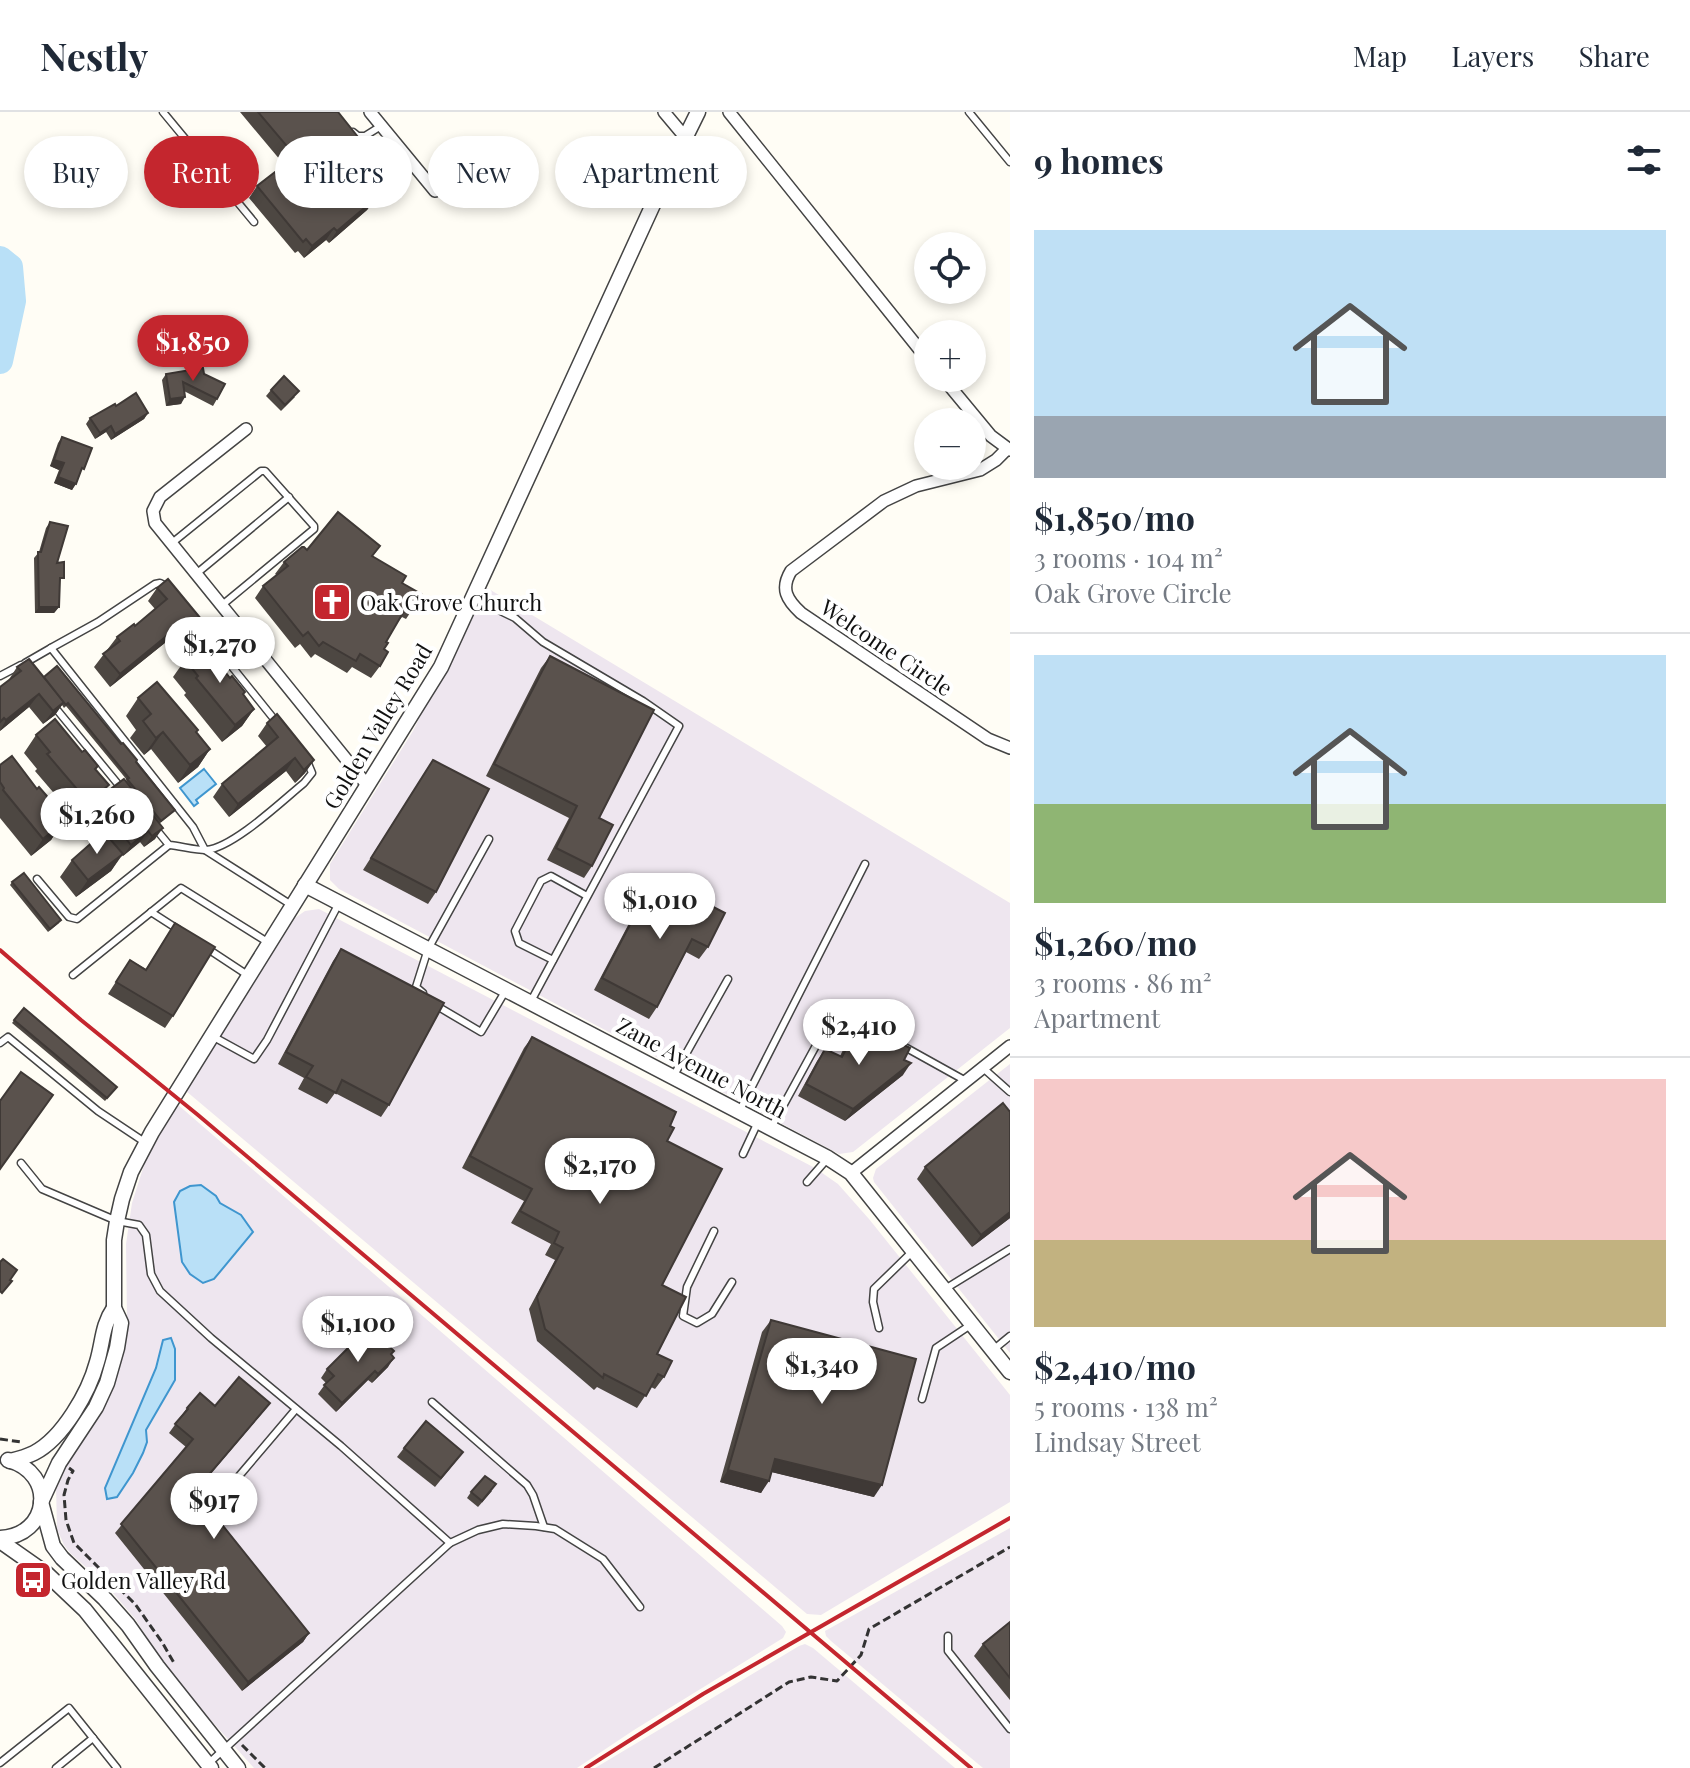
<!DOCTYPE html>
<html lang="en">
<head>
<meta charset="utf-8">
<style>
  body { margin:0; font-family:"Playfair Display",serif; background:#f6f6f7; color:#1f2937; height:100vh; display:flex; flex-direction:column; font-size:30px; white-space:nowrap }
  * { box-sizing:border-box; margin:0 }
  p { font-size:26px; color:#747a83 }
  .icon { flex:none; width:44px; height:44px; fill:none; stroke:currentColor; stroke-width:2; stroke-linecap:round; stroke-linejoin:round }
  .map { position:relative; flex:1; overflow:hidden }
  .drawer { display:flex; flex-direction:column; background:#fff; width:680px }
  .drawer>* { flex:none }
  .guide { position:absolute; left:24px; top:24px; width:760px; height:72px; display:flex; gap:16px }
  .buttons { position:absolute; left:914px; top:120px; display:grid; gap:16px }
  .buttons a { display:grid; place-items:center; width:72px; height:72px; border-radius:50%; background:#fff; box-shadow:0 4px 12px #0003; font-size:40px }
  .price { position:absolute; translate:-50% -68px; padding:0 18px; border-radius:28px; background:#fff; color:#222; font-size:26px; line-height:52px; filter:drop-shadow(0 2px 4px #0008) }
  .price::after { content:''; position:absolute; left:50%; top:48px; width:24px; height:18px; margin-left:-12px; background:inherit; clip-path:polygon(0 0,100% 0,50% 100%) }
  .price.current { background:#c4262e; color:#fff }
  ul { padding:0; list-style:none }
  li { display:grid; align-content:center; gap:16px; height:424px; padding:0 24px }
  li+li { border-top:2px solid #e0e1e3 }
  li span { display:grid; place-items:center; height:248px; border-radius:0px; color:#555 }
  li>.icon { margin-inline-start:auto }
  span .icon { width:144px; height:144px; fill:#fffc; stroke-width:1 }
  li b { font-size:34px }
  h2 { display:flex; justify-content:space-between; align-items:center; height:96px; padding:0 24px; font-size:34px }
  .pill { padding:0 28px; border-radius:36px; background:#fff; box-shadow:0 4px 12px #0003; font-size:28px; line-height:72px }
  .pill.current { background:#c4262e; color:#fff }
  header { display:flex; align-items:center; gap:48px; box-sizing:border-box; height:112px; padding:0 40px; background:#fff; border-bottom:2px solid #e0e1e3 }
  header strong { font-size:38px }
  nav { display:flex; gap:44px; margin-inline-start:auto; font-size:28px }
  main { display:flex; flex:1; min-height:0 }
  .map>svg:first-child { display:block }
  .industrial { fill:#eee6ef }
  .water { fill:#b9e0f7; stroke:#3f96cf; stroke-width:2 }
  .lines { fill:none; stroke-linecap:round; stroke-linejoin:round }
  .river { stroke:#b9e0f7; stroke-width:26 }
  .service-casing { stroke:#444; stroke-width:9 }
  .minor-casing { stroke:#444; stroke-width:14 }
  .tertiary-casing { stroke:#444; stroke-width:17 }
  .path { stroke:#333; stroke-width:3; stroke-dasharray:8 4; stroke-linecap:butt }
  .service { stroke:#fff; stroke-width:6 }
  .minor { stroke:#fff; stroke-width:11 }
  .tertiary { stroke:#fff; stroke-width:14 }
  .rail { stroke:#c4262e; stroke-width:4 }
  .wall { fill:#4d4742 }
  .shaded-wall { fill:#3f3936 }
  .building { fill:#5a524d; stroke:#3f3936; stroke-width:2 }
  .labels { text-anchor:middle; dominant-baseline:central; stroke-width:8; stroke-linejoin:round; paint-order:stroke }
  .poi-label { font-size:22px; fill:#111; stroke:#fff; text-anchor:start }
  .street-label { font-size:22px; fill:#111; stroke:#fff }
</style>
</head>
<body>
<header>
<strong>Nestly</strong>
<nav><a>Map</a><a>Layers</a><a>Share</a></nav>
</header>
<main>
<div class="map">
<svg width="1010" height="1656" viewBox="0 0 1010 1656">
  <rect width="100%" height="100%" fill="#fffdf5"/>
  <g class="industrial">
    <path d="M484 474 1010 791V916L853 1040 839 1042 339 777 330 768V752L413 619Z"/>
    <path d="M319 797 815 1056 838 1072 869 1107 1010 1283V1390L821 1503 807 1502 186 979 295 806 305 799Z"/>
    <path d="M1010 952V1241L874 1070 873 1066 876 1057Z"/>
    <path d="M177 992 782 1514 786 1520 783 1526 634 1618 577 1656H254L170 1563 136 1508 107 1474 70 1441 64 1433 57 1417 56 1373 68 1347 86 1323 103 1294 127 1208 126 1132 132 1091 145 1050Z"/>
    <path d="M1010 1416V1656H983L831 1529 826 1524 825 1519Z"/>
    <path d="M805 1532 813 1536 955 1656H595L799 1534Z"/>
  </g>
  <g class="water">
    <path d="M204 657 216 672 196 688 198 691 194 694 180 676Z"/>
    <path d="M201 1073 216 1084 220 1091 241 1103 253 1120 214 1167 203 1171 190 1162 182 1150 174 1090 180 1079 190 1074Z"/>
    <path d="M171 1226 175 1237V1268L146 1318 147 1330 143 1341 133 1361 117 1385 107 1387 105 1376 156 1256 163 1228Z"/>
  </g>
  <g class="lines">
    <path class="river" d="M0 147 10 155 13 189 0 249"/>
    <defs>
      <g id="service">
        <path d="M163 0 254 110"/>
        <path d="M969 0 1010 50"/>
        <path d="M353 20 358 24H365L381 14"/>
        <path d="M172 431 261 359H265L314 414V417L221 494"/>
        <path d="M196 462 289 385"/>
        <path d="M474 486 515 506 543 530 643 589 679 614 530 891"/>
        <path d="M200 515 278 612"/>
        <path d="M51 536 98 510 155 472 160 471 168 475"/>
        <path d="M25 551 51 536 193 715 205 738 293 794"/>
        <path d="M0 564 21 553"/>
        <path d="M53 593 122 677"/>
        <path d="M155 716 169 733C181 734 194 738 206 738 233 736 282 689 304 671L312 661 307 649"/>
        <path d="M37 767 69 805 77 807 169 733"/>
        <path d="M151 800 179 818"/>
        <path d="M205 835 249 864"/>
        <path d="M553 848 519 831 515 819 541 769 551 764 587 784"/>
        <path d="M73 863 181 776 269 831"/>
        <path d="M423 881 416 875 428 837 489 727"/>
        <path d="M437 894 481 920 506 878"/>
        <path d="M212 924 254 947 267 928 338 793"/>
        <path d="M0 931 8 925 98 999 146 1031"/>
        <path d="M903 934 966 969"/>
        <path d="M983 956 1010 980"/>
        <path d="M673 965 728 867"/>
        <path d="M739 1000 865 752"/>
        <path d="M771 1016 831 906 844 902 866 914"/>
        <path d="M743 1042 758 1010"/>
        <path d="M21 1051 42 1077 117 1109 139 1113 146 1123 151 1162 160 1179 211 1226 341 1334 450 1431"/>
        <path d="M807 1070 828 1046"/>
        <path d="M714 1119 687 1175 683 1204 697 1211 712 1202 732 1170"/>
        <path d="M945 1177 1010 1137"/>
        <path d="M879 1216 873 1190 874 1177 914 1138"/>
        <path d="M993 1238 1010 1224"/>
        <path d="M922 1287 936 1236 972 1212"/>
        <path d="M432 1290 527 1373 533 1383 544 1415"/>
        <path d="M211 1397 296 1297"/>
        <path d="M948 1524V1539L1010 1617"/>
        <path d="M0 1651 69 1596 117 1656"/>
        <path d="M209 1651 450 1431 478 1418 503 1412 536 1414 555 1417 603 1447 640 1495"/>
        <path d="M56 1656 93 1626"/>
      </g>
      <g id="minor">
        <path d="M370 0 435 79"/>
        <path d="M664 0 685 25"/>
        <path d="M729 0 928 248"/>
        <path d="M943 266 991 324 1010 338"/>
        <path d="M246 317 160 385 153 399 155 411 367 673"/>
        <path d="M1007 337 996 348 980 358 916 374 884 389 791 459C780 477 787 488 801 501L988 627 1010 636"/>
        <path d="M851 1061 1010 934"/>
      </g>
      <g id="tertiary">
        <path d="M305 773 828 1046 851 1061 1010 1260"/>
        <path d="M10 1349C18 1347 26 1345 34 1341 63 1326 89 1280 97 1250 103 1230 102 1213 114 1196"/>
        <path d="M42 1388 59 1351 96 1295 107 1271 117 1236 121 1211 114 1196V1128L117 1109 122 1087 131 1060 152 1020 441 555 662 73 698 0"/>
        <path d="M41 1390 53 1434 62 1446 105 1487 128 1513 157 1554 238 1656"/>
        <path d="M0 1426C50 1424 57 1361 8 1348"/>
        <path d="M0 1429 47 1462 85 1498 211 1656"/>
      </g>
    </defs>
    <use href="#service" class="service-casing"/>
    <use href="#minor" class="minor-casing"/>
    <use href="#tertiary" class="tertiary-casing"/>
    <g class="path">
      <path d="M0 1327 21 1330"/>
      <path d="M69 1356 73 1359 68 1368 64 1383 66 1408 74 1431 135 1492 162 1530 174 1551"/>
      <path d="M242 1633 265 1656"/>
      <path d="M654 1656 789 1570 811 1565 837 1569 861 1543 869 1517 1010 1435"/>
    </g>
    <use href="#service" class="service"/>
    <use href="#minor" class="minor"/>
    <use href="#tertiary" class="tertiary"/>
    <g class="rail">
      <path d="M0 838 81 908 198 1003 971 1656"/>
      <path d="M586 1656 703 1582 1010 1406"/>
    </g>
  </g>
  <g class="wall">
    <path d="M240 0H338L350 37 344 41 339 51 359 74 375 87 367 98 329 131 326 128 304 146 298 139 295 141 249 86 257 74 277 62 286 55Z"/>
    <path d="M166 262H204L217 287 213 294 184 279 181 292 166 294 162 268Z"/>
    <path d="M271 278 295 285 281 299 266 284Z"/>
    <path d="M116 294 148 301 144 307 111 328 106 320 95 327 86 312 90 306Z"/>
    <path d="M62 325 80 363 72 378 54 371 59 358 50 354 58 331Z"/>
    <path d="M50 410 57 451 60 472 59 495 54 501H35L34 446 39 440 46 416Z"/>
    <path d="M380 434 373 444 402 471 414 495 406 507 402 505 397 511 386 530 380 554 371 566 352 555 347 561 315 542 311 546 300 532 295 536 255 486 263 474 277 463 275 462 284 450 307 438Z"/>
    <path d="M157 476 206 513 197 526 187 535 176 522 110 575 94 555 117 525 135 514 155 497 148 489Z"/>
    <path d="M550 544 599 706 592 754 584 766 547 748 569 706 486 664 541 556Z"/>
    <path d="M185 548 243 583 254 597 242 614 222 630 184 583 186 581 173 565Z"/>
    <path d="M17 555 44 565 136 650 175 698 159 712 155 727 144 735 140 730 123 744 122 742 111 759 76 785 60 765 72 748 84 739 87 734 108 724 115 713 122 708 105 687 112 676 127 668 66 594 64 596 62 593 55 603 43 612 29 595 0 619V575L8 569Z"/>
    <path d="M138 586 197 620 210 637 198 655 178 671 151 637 144 643 130 626 136 618 126 604Z"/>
    <path d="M267 611 314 648 305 661 295 671 286 659 229 705 213 685 222 672 267 635 258 624Z"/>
    <path d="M36 623 82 640 98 654 96 658V691L76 707 35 659 37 657 24 641Z"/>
    <path d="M433 648 436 780 428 792 363 758Z"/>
    <path d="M0 653 51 695 63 710 51 728 31 744 0 706Z"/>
    <path d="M655 765 708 835 699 847 686 840 657 895 649 907 594 878 647 777Z"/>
    <path d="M12 770 59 811 48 820 10 773Z"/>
    <path d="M175 811 173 904 165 916 108 882 130 848 146 857Z"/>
    <path d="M341 837 389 993 381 1005 335 981 327 992 298 977 304 966 278 952 333 849Z"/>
    <path d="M24 896 117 975 105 989 12 911Z"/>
    <path d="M860 910 904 948 903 963 845 1009 798 984 817 949 825 937 840 944 851 922Z"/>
    <path d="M532 925 670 1014 667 1029 657 1242 664 1265 655 1277 651 1275 637 1296 597 1275 594 1278 537 1229 529 1197 555 1148 545 1143 551 1132 511 1111 524 1089 462 1056 524 936Z"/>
    <path d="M1010 1000V1106L972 1135 917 1067 925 1055Z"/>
    <path d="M771 1208 874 1385 772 1360 761 1381 720 1370 762 1220Z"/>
    <path d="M391 1243 388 1255 372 1271 368 1268 336 1300 318 1282 326 1271 321 1266 327 1257Z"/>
    <path d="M215 1294 263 1300 195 1380 309 1521 303 1530 242 1579 115 1421 186 1335 169 1321 187 1296Z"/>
    <path d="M404 1336 456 1349 435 1375 397 1345Z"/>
    <path d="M492 1379 478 1395 467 1386 471 1380Z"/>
    <path d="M1010 1510V1588L974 1544 983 1532Z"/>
  </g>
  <g class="shaded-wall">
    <path d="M358 25 350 37 334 50 342 38Z"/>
    <path d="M375 87 367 98 329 131 337 119Z"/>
    <path d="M334 116 326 128 304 146 312 134Z"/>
    <path d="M185 285 181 292 166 294 170 287Z"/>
    <path d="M148 301 144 307 111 328 115 322Z"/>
    <path d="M111 314 106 320 95 327 100 321Z"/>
    <path d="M54 348 64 351 59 358 50 354Z"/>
    <path d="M58 365 76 372 72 378 54 371Z"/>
    <path d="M39 495H59L54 501H35Z"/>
    <path d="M185 509 176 522 110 575 120 562Z"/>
    <path d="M206 513 197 526 187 535 196 522Z"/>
    <path d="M39 582 29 595 0 619 6 608Z"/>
    <path d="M64 590 55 603 43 612 53 599Z"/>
    <path d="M254 597 242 614 222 630 235 613Z"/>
    <path d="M163 620 151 637 144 643 156 626Z"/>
    <path d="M210 637 198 655 178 671 190 653Z"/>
    <path d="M295 646 286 659 229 705 238 692Z"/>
    <path d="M314 648 305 661 295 671 304 658Z"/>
    <path d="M109 673 96 691 76 707 88 690Z"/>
    <path d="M63 710 51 728 31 744 43 727Z"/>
    <path d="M163 716 155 727 144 735 152 724Z"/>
    <path d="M148 719 140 730 123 744 131 733Z"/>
    <path d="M123 742 111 759 76 785 88 768Z"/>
    <path d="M911 951 903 963 845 1009 853 997Z"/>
    <path d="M1010 1100V1106L972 1135 981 1123Z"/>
    <path d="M394 1246 388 1255 372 1271 378 1262Z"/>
    <path d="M375 1259 368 1268 336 1300 342 1291Z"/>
    <path d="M270 1291 263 1300 188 1388 195 1379Z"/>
    <path d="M775 1347 882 1373 874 1385 767 1359Z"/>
    <path d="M728 1358 769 1369 761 1381 720 1370Z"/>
    <path d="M309 1521 303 1530 242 1579 248 1570Z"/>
  </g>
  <g class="building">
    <path d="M258 0H338L358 25 342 38 345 42 338 49 359 74 362 71 375 87 337 119 334 116 312 134 306 127 303 130 257 74 275 60 277 62 297 46Z"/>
    <path d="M203 256 204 262 225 272 217 287 183 270 185 285 170 287 166 262Z"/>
    <path d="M284 264 299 279 285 293 271 278Z"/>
    <path d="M136 281 148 301 115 322 111 314 100 321 90 306 115 292 116 294Z"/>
    <path d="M62 325 92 336 84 357 82 356 76 372 58 365 64 351 54 348Z"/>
    <path d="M338 400 380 434 372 444 406 464 402 471 421 482 414 495 410 493 406 500 404 499 386 530 388 531 384 537 388 540 380 554 360 542 356 549 323 530 319 534 308 520 303 524 263 474 288 454 284 450 302 435H304L307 438Z"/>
    <path d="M50 410 68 414 57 451 64 450V466H60L59 495H39L38 440H41Z"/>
    <path d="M168 467 206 513 196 522 185 509 120 562 103 542 120 529 117 525 134 512 135 514 167 487 157 476Z"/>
    <path d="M204 533 230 566 232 564 245 580 243 582 254 597 235 613 196 566 198 564 185 548Z"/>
    <path d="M550 544 654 598 599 706 613 713 592 754 556 736 577 694 494 652Z"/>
    <path d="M29 547 64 590 53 599 39 582 6 608 4 606 0 610V575L21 559 17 555Z"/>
    <path d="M57 554 121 632 123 631 137 648 136 650 175 698 161 709 127 667 129 666 68 591 66 593 44 565Z"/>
    <path d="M157 570 198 618 196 620 210 637 190 653 163 620 156 626 143 609 151 602 138 586Z"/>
    <path d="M277 602 314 648 304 658 295 646 238 692 222 672 278 625 267 611Z"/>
    <path d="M55 607 82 640 85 638 98 654 95 657 109 673 88 690 47 642 50 640 36 623Z"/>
    <path d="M12 644 37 677 39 675 53 691 50 694 63 710 43 727 3 678 4 676 0 670V653Z"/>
    <path d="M433 648 489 677 436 780 371 746Z"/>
    <path d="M124 667 163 716 152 724 148 719 131 733 115 713 132 700 112 676Z"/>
    <path d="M104 720 123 742 88 768 72 748Z"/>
    <path d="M24 761 61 808 50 817 12 770Z"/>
    <path d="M655 765 725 801 708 835 692 827 657 895 602 866Z"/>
    <path d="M175 811 215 835 173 904 116 870 130 848 146 858Z"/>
    <path d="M341 837 444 891 389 993 342 968 336 981 306 965 313 954 286 940Z"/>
    <path d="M24 896 117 975 107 986 14 908Z"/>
    <path d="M860 910 910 936 904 948 911 951 853 997 806 972 825 937 842 945Z"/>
    <path d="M532 925 676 1000 670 1014 674 1016 667 1029 722 1057 662 1173 686 1185 657 1242 672 1249 664 1265 658 1262 646 1284 604 1262 603 1266 545 1217 537 1185 563 1136 554 1131 559 1120 520 1099 532 1077 470 1044Z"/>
    <path d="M21 960 53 983 0 1057V989Z"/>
    <path d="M1003 991 1010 1000V1100L981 1123 925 1055Z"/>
    <path d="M3 1147 17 1158 10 1168 12 1169 2 1181 0 1179V1150Z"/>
    <path d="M771 1208 916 1247 882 1373 775 1347 769 1369 728 1358Z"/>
    <path d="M369 1215 394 1239 391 1242 394 1246 378 1262 375 1259 342 1291 324 1273 334 1264 327 1257Z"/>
    <path d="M239 1265 270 1291 195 1379 309 1521 248 1570 121 1412 193 1327 175 1312 188 1297 187 1296 200 1281 215 1294Z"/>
    <path d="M426 1309 463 1340 441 1366 404 1336Z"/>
    <path d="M485 1364 496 1372 482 1389 471 1380Z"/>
    <path d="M1010 1510V1566L983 1532Z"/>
  </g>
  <defs>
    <symbol id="church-square" viewBox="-11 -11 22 22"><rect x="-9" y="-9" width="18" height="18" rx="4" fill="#c4262e" stroke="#fff"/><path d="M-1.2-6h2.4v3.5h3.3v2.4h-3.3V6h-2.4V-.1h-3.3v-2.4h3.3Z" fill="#fff"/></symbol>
    <symbol id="bus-square" viewBox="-11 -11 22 22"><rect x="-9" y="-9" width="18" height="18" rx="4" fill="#c4262e" stroke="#fff"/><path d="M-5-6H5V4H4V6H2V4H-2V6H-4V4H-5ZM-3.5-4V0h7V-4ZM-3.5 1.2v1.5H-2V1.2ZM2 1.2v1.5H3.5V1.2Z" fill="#fff"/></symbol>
  </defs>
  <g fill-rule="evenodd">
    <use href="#church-square" x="310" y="468" width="44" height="44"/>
    <use href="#bus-square" x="11" y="1446" width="44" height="44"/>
  </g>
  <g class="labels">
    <g class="poi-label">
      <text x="360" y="490">Oak Grove Church</text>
      <text x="61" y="1468">Golden Valley Rd</text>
    </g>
    <g class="street-label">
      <text transform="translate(887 535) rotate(34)">Welcome Circle</text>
      <text transform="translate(377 614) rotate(-59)">Golden Valley Road</text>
      <text transform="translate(702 955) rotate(28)">Zane Avenue North</text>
    </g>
  </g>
</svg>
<div class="buttons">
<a><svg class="icon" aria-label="locate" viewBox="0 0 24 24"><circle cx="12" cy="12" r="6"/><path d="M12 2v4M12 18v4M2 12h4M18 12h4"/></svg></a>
<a>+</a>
<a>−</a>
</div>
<b class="price current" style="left:193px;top:271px">$1,850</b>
<b class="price" style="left:220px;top:573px">$1,270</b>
<b class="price" style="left:97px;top:744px">$1,260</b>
<b class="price" style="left:660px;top:829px">$1,010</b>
<b class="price" style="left:859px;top:955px">$2,410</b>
<b class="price" style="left:600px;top:1094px">$2,170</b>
<b class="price" style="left:358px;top:1252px">$1,100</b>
<b class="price" style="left:822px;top:1294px">$1,340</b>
<b class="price" style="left:214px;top:1429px">$917</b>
<div class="guide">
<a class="pill">Buy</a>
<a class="pill current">Rent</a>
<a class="pill">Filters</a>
<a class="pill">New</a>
<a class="pill">Apartment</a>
</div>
</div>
<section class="drawer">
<h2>9 homes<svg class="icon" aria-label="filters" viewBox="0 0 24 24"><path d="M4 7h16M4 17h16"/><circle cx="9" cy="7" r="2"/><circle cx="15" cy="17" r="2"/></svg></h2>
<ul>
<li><span style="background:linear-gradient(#bfe0f5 75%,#9aa5b1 0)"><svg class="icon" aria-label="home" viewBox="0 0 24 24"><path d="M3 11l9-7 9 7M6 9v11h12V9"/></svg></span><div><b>$1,850/mo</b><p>3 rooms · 104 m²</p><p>Oak Grove Circle</p></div></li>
<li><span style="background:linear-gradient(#bfe0f5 60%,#8fb573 0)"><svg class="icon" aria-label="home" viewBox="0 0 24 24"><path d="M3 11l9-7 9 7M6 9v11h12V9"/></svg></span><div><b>$1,260/mo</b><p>3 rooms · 86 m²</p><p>Apartment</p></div></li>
<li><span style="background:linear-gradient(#f6c9c9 65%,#c2b280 0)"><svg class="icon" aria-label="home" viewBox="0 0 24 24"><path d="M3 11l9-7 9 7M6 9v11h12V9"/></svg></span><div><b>$2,410/mo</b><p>5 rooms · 138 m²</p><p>Lindsay Street</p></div></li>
</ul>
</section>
</main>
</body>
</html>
